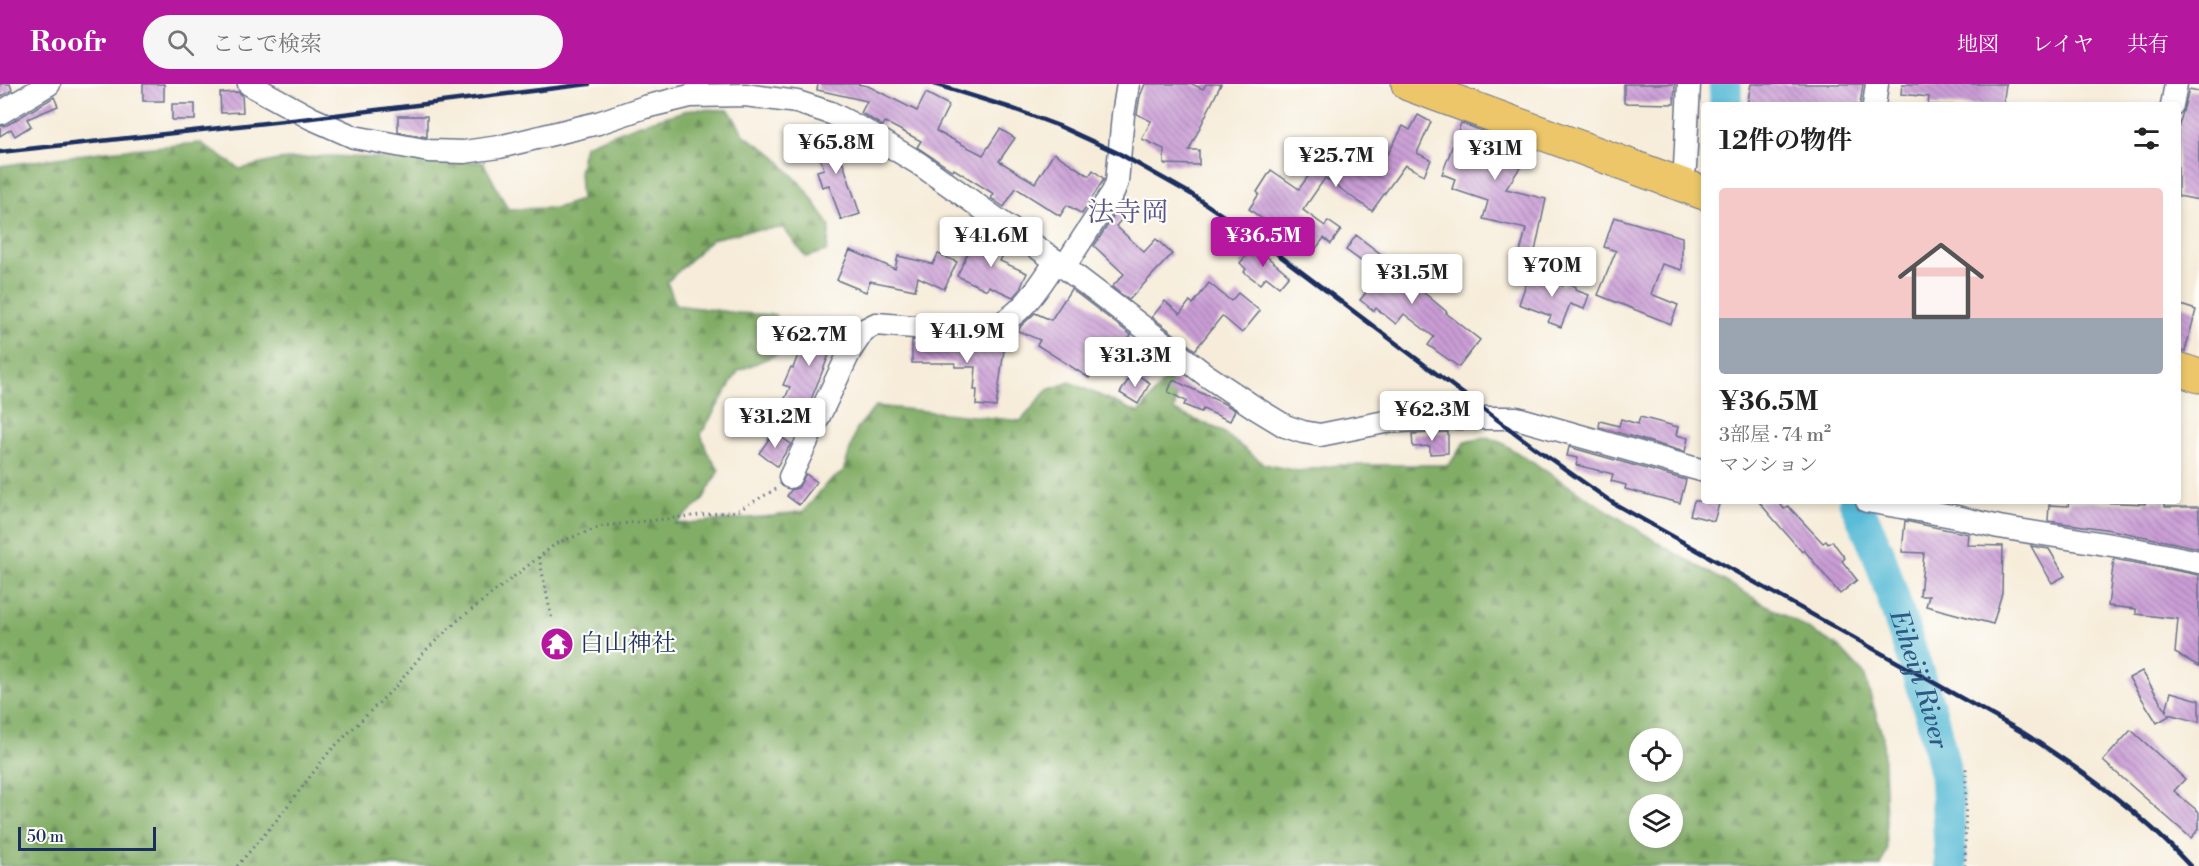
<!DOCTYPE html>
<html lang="ja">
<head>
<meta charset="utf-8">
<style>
  body { margin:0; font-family:"Libre Bodoni","Noto Serif JP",serif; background:#f6f6f6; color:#222; height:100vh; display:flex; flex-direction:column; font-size:22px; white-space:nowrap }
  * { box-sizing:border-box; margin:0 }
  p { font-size:20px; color:#767676 }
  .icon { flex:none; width:33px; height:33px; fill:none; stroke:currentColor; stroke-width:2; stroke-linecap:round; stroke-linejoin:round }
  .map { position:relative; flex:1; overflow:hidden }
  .details { position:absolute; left:1701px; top:18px; width:480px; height:402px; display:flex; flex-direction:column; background:#fff; border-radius:6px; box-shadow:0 3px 9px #0003 }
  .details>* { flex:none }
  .buttons { position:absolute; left:1629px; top:644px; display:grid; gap:12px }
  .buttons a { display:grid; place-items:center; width:54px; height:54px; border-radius:50%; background:#fff; box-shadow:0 3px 9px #0003; font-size:30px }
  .scale { position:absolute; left:18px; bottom:15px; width:138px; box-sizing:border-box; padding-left:6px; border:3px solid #1b2f5e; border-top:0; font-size:16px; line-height:21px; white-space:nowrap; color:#1b2f5e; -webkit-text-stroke:4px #fdfcf7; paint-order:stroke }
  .price { position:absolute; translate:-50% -51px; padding:0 14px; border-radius:6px; background:#fff; color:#222; font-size:20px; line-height:39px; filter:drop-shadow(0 2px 3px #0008) }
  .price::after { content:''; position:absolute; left:50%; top:36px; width:18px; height:14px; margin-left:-9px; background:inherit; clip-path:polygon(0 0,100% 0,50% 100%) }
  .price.selected { background:#b5179e; color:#fff }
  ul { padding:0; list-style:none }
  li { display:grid; align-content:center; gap:12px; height:318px; padding:0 18px }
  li+li { border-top:2px solid #e0e0e0 }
  li span { display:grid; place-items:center; height:186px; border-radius:6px; color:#555 }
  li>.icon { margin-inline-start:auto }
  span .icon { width:108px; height:108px; fill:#fffc; stroke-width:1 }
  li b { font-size:26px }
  h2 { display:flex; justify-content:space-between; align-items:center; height:72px; padding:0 18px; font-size:26px }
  header { display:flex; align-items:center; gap:36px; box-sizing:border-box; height:84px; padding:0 30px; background:#b5179e; color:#fff }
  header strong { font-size:28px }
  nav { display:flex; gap:33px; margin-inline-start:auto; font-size:21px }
  .search { width:420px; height:54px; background:#f6f6f6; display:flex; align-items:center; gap:15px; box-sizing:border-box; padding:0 21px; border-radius:33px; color:#767676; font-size:22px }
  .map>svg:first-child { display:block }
  .forest { fill:url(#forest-firs); stroke:#4e6e62; stroke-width:1.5; fill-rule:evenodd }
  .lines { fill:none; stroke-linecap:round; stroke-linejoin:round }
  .river { stroke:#59bbd7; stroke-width:33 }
  .building { fill:url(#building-back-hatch) }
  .minor-casing { stroke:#687189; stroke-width:25 }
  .highway-casing { stroke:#687189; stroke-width:35 }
  .path { stroke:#687189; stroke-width:3; stroke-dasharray:1.5 4.5; stroke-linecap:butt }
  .minor { stroke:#fff; stroke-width:22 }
  .highway { stroke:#ecc669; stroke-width:33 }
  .rail { stroke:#1b2f5e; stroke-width:4.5 }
  .labels { text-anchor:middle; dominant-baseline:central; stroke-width:4.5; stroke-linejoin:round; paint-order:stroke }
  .poi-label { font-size:24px; fill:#1b2f5e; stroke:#fdfcf7; text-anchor:start }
  .water-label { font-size:26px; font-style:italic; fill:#2e5982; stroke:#fdfcf7 }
  .quarter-label { font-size:27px; fill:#585688; stroke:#fdfcf7 }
</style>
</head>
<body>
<header>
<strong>Roofr</strong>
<div class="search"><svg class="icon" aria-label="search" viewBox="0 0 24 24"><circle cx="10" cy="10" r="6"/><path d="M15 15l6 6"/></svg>ここで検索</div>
<nav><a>地図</a><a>レイヤ</a><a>共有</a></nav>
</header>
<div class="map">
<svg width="2199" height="782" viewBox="0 0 2199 782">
  <defs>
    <pattern id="forest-firs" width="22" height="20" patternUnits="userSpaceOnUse" patternTransform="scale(1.5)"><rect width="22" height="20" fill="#82ad66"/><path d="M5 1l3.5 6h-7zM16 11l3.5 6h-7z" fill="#6a8d57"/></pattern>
    <pattern id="building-back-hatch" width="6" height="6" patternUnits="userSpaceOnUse" patternTransform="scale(1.5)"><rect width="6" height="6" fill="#ca9dd5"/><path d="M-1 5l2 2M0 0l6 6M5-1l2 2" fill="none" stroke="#a380b0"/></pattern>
  </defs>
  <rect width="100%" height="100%" fill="#fdfcf7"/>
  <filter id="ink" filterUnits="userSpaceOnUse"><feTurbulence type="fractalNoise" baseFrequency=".0167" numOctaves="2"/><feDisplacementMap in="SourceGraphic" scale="12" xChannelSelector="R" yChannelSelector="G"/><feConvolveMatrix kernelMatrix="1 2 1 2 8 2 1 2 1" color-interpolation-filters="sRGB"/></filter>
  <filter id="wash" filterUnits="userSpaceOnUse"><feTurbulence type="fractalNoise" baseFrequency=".008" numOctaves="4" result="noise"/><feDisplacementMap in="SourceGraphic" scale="24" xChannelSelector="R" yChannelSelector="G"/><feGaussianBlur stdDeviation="1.35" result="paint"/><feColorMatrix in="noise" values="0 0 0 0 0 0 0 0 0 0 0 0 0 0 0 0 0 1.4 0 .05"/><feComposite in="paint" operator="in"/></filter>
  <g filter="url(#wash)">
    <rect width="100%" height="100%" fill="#f6ecd9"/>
    <path class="forest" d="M692 25 729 26 745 52 772 69 807 107 830 142 827 167 806 173 783 144 746 147 712 155 667 198 676 221 738 229 775 231 789 251 778 270 738 287 701 350 707 368 719 386 702 417 675 440 773 432 804 427 827 399 843 388 857 344 876 322 1021 337 1047 306 1070 298 1139 329 1167 293 1178 306 1174 327 1220 346 1264 380 1298 387 1338 381H1449L1465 358 1487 353 1502 359 1663 462 1838 562 1864 590 1883 654 1887 766 1881 782H0V82L107 67 201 59 240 85 278 76 327 72 483 78 508 125 556 124 581 116 579 88 585 61 640 40ZM1640 654H1672V687H1640ZM1640 720H1672V753H1640Z"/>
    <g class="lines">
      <g class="river">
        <path d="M1725 0 1726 21"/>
        <path id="s1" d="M1855 417 1878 468 1932 633 1946 692 1951 782"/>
      </g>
    </g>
    <g id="blocks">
      <g class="building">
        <path d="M0 0H10L12 6 0 13Z"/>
        <rect x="143" y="0" width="21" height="17"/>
        <path d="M818 0H857L868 2 917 27 926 9 949 21 936 47 983 71 1000 45 1015 54 999 77 1035 99 1054 69 1089 92 1093 86 1104 95 1082 130 1067 121 1060 132 1016 104 1004 123 991 114 994 110 954 85 953 87 917 63 921 57 885 38 883 42 861 29 867 17 817 6Z"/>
        <path d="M1145 0H1192L1203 5 1206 0H1221L1189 66H1199V81L1164 80V65L1142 55 1151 37 1137 30 1140 12Z"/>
        <path d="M1624 0H1675L1674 20 1624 19Z"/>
        <path d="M1751 0H1863L1860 21H1747Z"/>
        <path d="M1902 0H2006L2003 21H1928L1929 13 1901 10Z"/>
        <path d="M2189 6 2199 8V116L2178 112V45Z"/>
        <path d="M238 8 242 11 243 28 221 29 220 9Z"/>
        <path d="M54 13 58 22 27 35 31 42 15 52 11 45 0 52V42L7 41Z"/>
        <rect x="172" y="20" width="23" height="16"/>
        <path d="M1418 31 1431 38 1417 69 1431 76 1424 91 1405 81 1372 127 1325 94 1303 126 1325 142 1328 137 1341 146 1331 160 1324 154 1311 171 1249 125 1259 110 1257 108 1271 86 1299 105 1324 70 1329 74 1335 66 1373 91 1390 66 1403 42 1410 46Z"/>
        <path d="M398 32H427V53L398 48Z"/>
        <path d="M1461 39 1518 61 1530 68 1506 105 1546 115 1534 172 1520 168 1526 145 1483 135 1488 117 1452 105 1455 95 1442 90Z"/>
        <path d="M832 46 860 130 841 136 829 101 822 103 817 87 824 85 813 53Z"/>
        <path d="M1124 116 1129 122 1119 133 1122 135 1116 142 1144 168 1156 155 1172 170 1129 216 1112 203 1124 190 1094 162Z"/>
        <path d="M1614 133 1682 153V186L1662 180 1651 210 1678 221 1671 240 1598 211 1616 167 1604 163Z"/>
        <path d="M977 150 1007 163 1000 177 1027 189 1020 205 1013 213 989 202 987 206 957 192Z"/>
        <path d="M1356 151 1406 189 1404 192 1447 228 1446 229 1480 256 1459 283 1428 261 1434 253 1404 230 1396 240 1376 224 1374 227 1360 216 1380 191 1346 166Z"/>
        <path d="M1254 162 1289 191 1279 203 1266 193 1260 200 1244 188 1246 185 1240 179Z"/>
        <path d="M850 166 895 185 898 172 933 180 938 170 957 178 944 205 918 193 915 206 870 197 866 208 837 196Z"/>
        <path d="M1530 189 1563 202 1564 198 1576 203 1575 206 1589 211 1584 225 1570 220 1561 243 1548 238 1551 232 1519 220Z"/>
        <path d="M1209 199 1231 217 1238 209 1260 227 1242 249 1222 232 1195 266 1152 233 1165 217 1180 230 1190 217 1193 220Z"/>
        <path d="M1071 205 1131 251 1128 255 1146 271 1131 287 1108 267 1089 294 1037 261 1040 256 1018 247 1021 242 1035 229 1051 236Z"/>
        <path d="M2178 220 2196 226 2185 267H2178Z"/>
        <path d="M810 240 837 251 806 328 783 319 790 303 783 301 791 283 793 284Z"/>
        <path d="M912 256 977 261 994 258 1005 259 996 323 976 321 977 306H974L976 283H955V279H912Z"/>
        <path d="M1133 288 1150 299 1138 320 1120 309Z"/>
        <path d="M1173 296 1223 319 1235 326 1230 337 1203 325 1201 328 1184 321 1186 317 1168 308Z"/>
        <path d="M1640 333 1678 343 1676 351 1688 354 1685 368 1599 343 1600 337 1619 342 1621 335 1638 340Z"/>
        <path d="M774 348 791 360 777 382 759 369Z"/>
        <path d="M1448 348V369L1430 370V362L1413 363 1412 350Z"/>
        <path d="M1569 363 1686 396 1680 419 1625 405 1626 401 1611 397 1613 390 1576 381 1578 374 1567 372Z"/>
        <path d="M806 390 817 398 799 421 787 412 791 406 798 404Z"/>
        <path d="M1694 417H1720L1714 437 1690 431Z"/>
        <path d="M1758 417H1778L1784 425 1788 422 1823 459 1826 457 1828 460 1832 457 1845 474 1842 477 1857 496 1840 510 1804 466 1802 468Z"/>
        <path d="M2069 417 2145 420V417H2165V423H2199V464L2112 446 2048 437 2049 421 2068 422Z"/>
        <path d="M1905 437 1968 450 1967 461 2003 462 2002 509 1993 540 1926 522 1929 512H1920L1924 469 1902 468Z"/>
        <path d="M2031 462 2049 465 2065 492 2052 499Z"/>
        <path d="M2114 475 2199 491V582L2175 569 2178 535 2136 530V525L2108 522Z"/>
        <path d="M2142 587 2166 627 2171 608 2199 616V638L2168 630 2169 632 2157 639 2129 594Z"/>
        <path d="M2131 646 2185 695 2174 707 2199 728V745L2191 754 2103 677Z"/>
      </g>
    </g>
  </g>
  <g filter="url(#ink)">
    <use href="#blocks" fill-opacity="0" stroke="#687189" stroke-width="1.5"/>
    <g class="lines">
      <defs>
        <g id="minor">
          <path d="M249 0 311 34 354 53 429 67 464 68 499 63 598 39 645 23 690 12 745 11 797 18 831 29 862 45 918 79 1056 177 1206 291 1257 325 1285 342 1303 348 1320 351 1385 338 1450 334H1517L1704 387"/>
          <path d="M1874 21 1877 0"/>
          <path d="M2172 21 2176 0"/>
          <path d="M0 29 49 0"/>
          <path d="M1679 100 1685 83 1689 0"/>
          <path d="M1064 183 1113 108 1117 98 1123 31 1128 0"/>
          <path d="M790 393 850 267 864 246 876 240 978 248C1015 241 1037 207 1056 177"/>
          <path d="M1867 417 1952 432 1999 443 2124 463 2199 478"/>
        </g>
        <g id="highway">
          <path d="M1408 0 1704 109"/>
          <path d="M2178 285 2199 292"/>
        </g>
      </defs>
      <use href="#minor" class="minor-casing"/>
      <use href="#highway" class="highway-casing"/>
      <g class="path">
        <path d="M539 473 552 536"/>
        <path d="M237 782 276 737 329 668 397 601 424 568 457 537 557 459 603 442 737 427 776 405"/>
        <path d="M1965 782 1966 682"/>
      </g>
      <use href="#minor" class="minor"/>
      <use href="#highway" class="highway"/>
      <g class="rail">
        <path d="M934 0 1011 24 1059 42 1120 70 1191 110 1259 156 1535 364 1613 419 2022 648C2083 687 2141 728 2190 782"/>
        <path d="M0 68 311 34 589 0"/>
      </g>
    </g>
  </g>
  <defs>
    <symbol id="temple-disc" viewBox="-11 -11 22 22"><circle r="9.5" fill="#b5179e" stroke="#fdfcf7"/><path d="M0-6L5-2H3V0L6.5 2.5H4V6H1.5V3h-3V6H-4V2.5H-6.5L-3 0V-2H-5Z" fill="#fff"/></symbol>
  </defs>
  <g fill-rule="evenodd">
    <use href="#temple-disc" x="538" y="541" width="38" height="38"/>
  </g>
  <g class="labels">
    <g class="poi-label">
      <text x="580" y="560">白山神社</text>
    </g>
    <g class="water-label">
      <text stroke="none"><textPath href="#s1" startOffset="190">Eiheiji River</textPath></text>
    </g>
    <g class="quarter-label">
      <text x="1128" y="129">法寺岡</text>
    </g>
  </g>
</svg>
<div class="buttons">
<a><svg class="icon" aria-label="locate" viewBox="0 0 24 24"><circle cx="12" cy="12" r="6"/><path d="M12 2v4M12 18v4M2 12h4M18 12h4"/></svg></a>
<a><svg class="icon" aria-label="layers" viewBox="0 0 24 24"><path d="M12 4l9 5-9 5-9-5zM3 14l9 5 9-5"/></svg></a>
</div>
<div class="scale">50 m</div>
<b class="price" style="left:836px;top:91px">¥65.8M</b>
<b class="price" style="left:1495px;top:97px">¥31M</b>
<b class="price" style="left:1336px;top:104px">¥25.7M</b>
<b class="price" style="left:991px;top:184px">¥41.6M</b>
<b class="price selected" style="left:1263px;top:184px">¥36.5M</b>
<b class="price" style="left:1552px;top:214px">¥70M</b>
<b class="price" style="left:1412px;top:221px">¥31.5M</b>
<b class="price" style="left:967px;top:280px">¥41.9M</b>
<b class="price" style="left:809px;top:283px">¥62.7M</b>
<b class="price" style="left:1135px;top:304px">¥31.3M</b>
<b class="price" style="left:1432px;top:358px">¥62.3M</b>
<b class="price" style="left:775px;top:365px">¥31.2M</b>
<section class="details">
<h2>12件の物件<svg class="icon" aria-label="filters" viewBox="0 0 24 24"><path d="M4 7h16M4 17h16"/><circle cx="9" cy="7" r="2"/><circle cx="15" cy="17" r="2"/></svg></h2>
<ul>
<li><span style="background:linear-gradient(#f6c9c9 70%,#9aa5b1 0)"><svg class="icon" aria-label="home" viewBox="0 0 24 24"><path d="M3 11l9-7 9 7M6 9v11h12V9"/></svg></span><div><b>¥36.5M</b><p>3部屋 · 74 m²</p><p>マンション</p></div></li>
</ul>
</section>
</div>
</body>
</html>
